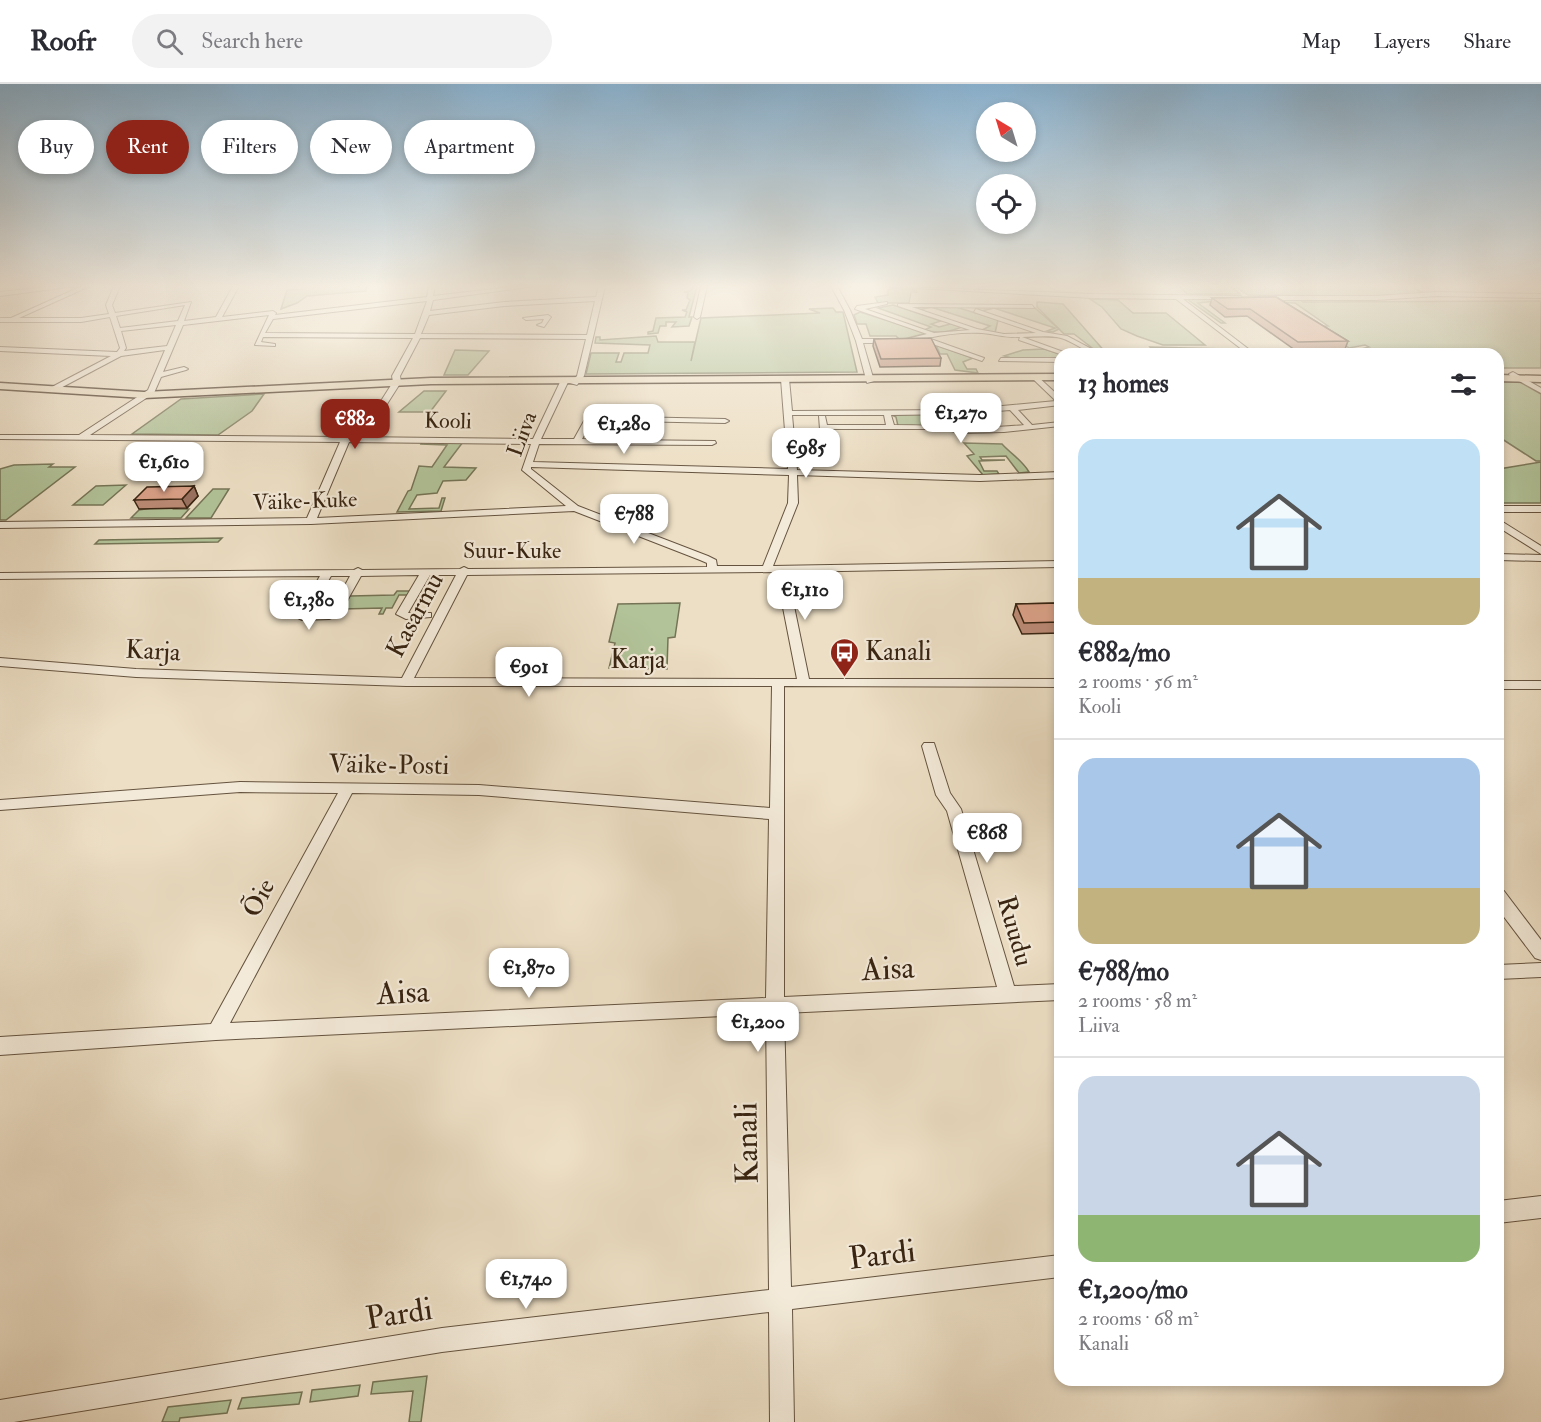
<!DOCTYPE html>
<html lang="en">
<head>
<meta charset="utf-8">
<style>
  body { margin:0; font-family:"IM FELL Double Pica",serif; background:#f2f2f3; color:#2b2b33; height:100vh; display:flex; flex-direction:column; font-size:22px; white-space:nowrap }
  * { box-sizing:border-box; margin:0 }
  p { font-size:20px; color:#7c7c81 }
  .icon { flex:none; width:33px; height:33px; fill:none; stroke:currentColor; stroke-width:2; stroke-linecap:round; stroke-linejoin:round }
  .map { position:relative; flex:1; overflow:hidden }
  .side { position:absolute; left:1054px; top:264px; width:450px; height:1038px; display:flex; flex-direction:column; background:#fff; border-radius:18px; box-shadow:0 3px 9px #0003 }
  .side>* { flex:none }
  .hud { position:absolute; left:18px; top:36px; width:570px; height:54px; display:flex; gap:12px }
  .needle { width:39px; rotate:322deg }
  .buttons { position:absolute; left:976px; top:18px; display:grid; gap:12px }
  .buttons a { display:grid; place-items:center; width:60px; height:60px; border-radius:50%; background:#fff; box-shadow:0 3px 9px #0003; font-size:30px }
  .price { position:absolute; translate:-50% -51px; padding:0 14px; border-radius:12px; background:#fff; color:#222; font-size:20px; line-height:39px; filter:drop-shadow(0 2px 3px #0008) }
  .price::after { content:''; position:absolute; left:50%; top:36px; width:18px; height:14px; margin-left:-9px; background:inherit; clip-path:polygon(0 0,100% 0,50% 100%) }
  .price.active { background:#8f2418; color:#fff }
  ul { padding:0; list-style:none }
  li { display:grid; align-content:center; gap:12px; height:318px; padding:0 24px }
  li+li { border-top:2px solid #e1e1e2 }
  li span { display:grid; place-items:center; height:186px; border-radius:18px; color:#555 }
  li>.icon { margin-inline-start:auto }
  span .icon { width:108px; height:108px; fill:#fffc; stroke-width:1 }
  li b { font-size:26px }
  h2 { display:flex; justify-content:space-between; align-items:center; height:72px; padding:0 24px; font-size:26px }
  .pill { padding:0 21px; border-radius:27px; background:#fff; box-shadow:0 3px 9px #0003; font-size:21px; line-height:54px }
  .pill.active { background:#8f2418; color:#fff }
  header { display:flex; align-items:center; gap:36px; box-sizing:border-box; height:84px; padding:0 30px; background:#fff; border-bottom:2px solid #e1e1e2 }
  header strong { font-size:28px }
  nav { display:flex; gap:33px; margin-inline-start:auto; font-size:21px }
  .search { width:420px; height:54px; background:#f2f2f3; display:flex; align-items:center; gap:15px; box-sizing:border-box; padding:0 21px; border-radius:33px; color:#7c7c81; font-size:22px }
  .map>svg:first-child { display:block }
  .green { fill:#b2c399; stroke:#757456; stroke-width:1.5 }
  .lines { fill:none; stroke-linecap:round; stroke-linejoin:round }
  .minor-casing { stroke:#65533f; stroke-width:2 }
  .major-casing { stroke:#382412; stroke-width:3 }
  .minor { fill:#f3ead9; fill-rule:evenodd }
  .major { fill:#eddfc5; fill-rule:evenodd }
  .wall { fill:#bc8b76; stroke:#382412; stroke-width:1.5 }
  .shaded-wall { fill:#997160; stroke:#382412; stroke-width:1.5 }
  .building { fill:#dba289; stroke:#382412; stroke-width:1.5 }
  .labels { text-anchor:middle; dominant-baseline:central; stroke-width:4.5; stroke-linejoin:round; paint-order:stroke }
  .far-street-label { font-size:22px; fill:#382412; stroke:#f3ead9 }
  .street-label { font-size:26px; fill:#382412; stroke:#f3ead9 }
  .poi-label { font-size:26px; fill:#382412; stroke:#f3ead9; text-anchor:start }
  .near-street-label { font-size:32px; fill:#382412; stroke:#f3ead9 }
</style>
</head>
<body>
<header>
<strong>Roofr</strong>
<div class="search"><svg class="icon" aria-label="search" viewBox="0 0 24 24"><circle cx="10" cy="10" r="6"/><path d="M15 15l6 6"/></svg>Search here</div>
<nav><a>Map</a><a>Layers</a><a>Share</a></nav>
</header>
<div class="map">
<svg width="1541" height="1338" viewBox="0 0 1541 1338">
  <rect width="100%" height="100%" fill="#eddfc5"/>
  <filter id="stains"><feTurbulence type="fractalNoise" baseFrequency=".00333" numOctaves="4"/><feColorMatrix values="0 0 0 0 .2 0 0 0 0 .09 0 0 0 0 .02 0 0 0 .5 -.17"/></filter>
  <radialGradient id="worn" r=".72"><stop offset=".6" stop-color="#630" stop-opacity="0"/><stop offset="1" stop-color="#630" stop-opacity=".3"/></radialGradient>
  <g class="green">
    <path d="M303 202H366V207L307 212 297 219 281 225 287 206 302 205Z"/>
    <path d="M689 202H697L689 233H692L689 242 672 243 676 238H666V242H660L658 249 648 250V248L653 247 656 234 685 233 687 228 682 226H686L690 216 687 214 688 209 684 208 690 207 694 203Z"/>
    <path d="M1179 202H1231L1240 210H1187Z"/>
    <path d="M1235 202H1410L1424 209 1374 212 1248 211Z"/>
    <path d="M894 204 916 206 917 208H911L909 219H878L875 213 888 211V206Z"/>
    <path d="M1090 215 1118 216 1133 229H1166L1205 261H1163L1137 252 1121 245 1102 223Z"/>
    <path d="M1187 215H1299L1303 218H1314L1541 217V284H1499L1498 270H1358L1353 267 1369 263 1365 261 1349 264 1316 243 1328 242 1295 219 1225 216 1198 219 1225 239H1221Z"/>
    <path d="M1037 218 1063 220 1107 270H1100L1074 250H1064L1037 223Z"/>
    <path d="M893 221 941 237 931 240 939 243 954 239 962 243C949 248 938 250 924 246L931 243 878 224Z"/>
    <path d="M924 221 953 222 998 236 995 249 982 246 990 242 931 223 920 226 914 224Z"/>
    <path d="M979 223 1035 224 1059 245 1053 248 1047 247 1055 244 994 224 982 227 976 225Z"/>
    <path d="M833 224 836 228H843L857 288 586 290 591 269H619L616 278H621L624 269H648L650 261 595 259 596 253H600V256L656 252 658 258H695L691 277 701 234 820 229 809 225Z"/>
    <path d="M860 228 927 249 900 256 896 252H870L866 240H857L854 231Z"/>
    <path d="M936 261 973 274 963 278 967 285H976L978 289 955 286 947 270H940Z"/>
    <path d="M1150 263 1227 265 1237 270 1203 269 1199 266 1196 267 1197 269H1155Z"/>
    <path d="M1044 265 1060 270V275H1015L1004 272 1023 266Z"/>
    <path d="M455 266 489 267 468 291H444Z"/>
    <path d="M1502 298H1520L1541 310V377H1536L1499 353V299Z"/>
    <path d="M424 307H446L430 328H399Z"/>
    <path d="M264 310 252 327 218 351 132 350 181 315Z"/>
    <path d="M930 330 933 339 957 340 959 346 943 342H898L896 333 892 331Z"/>
    <path d="M631 336H658L656 342H663L658 356H619L622 350 620 354H633L640 337Z"/>
    <path d="M422 358H463L444 383 476 384 466 396 443 397 437 409 417 411 409 425 439 424 442 414H445L441 427 397 428 408 407 411 406 419 382 432 383 447 361 421 360Z"/>
    <path d="M964 359 1002 360C1011 370 1022 376 1029 388L1019 389 1006 372 980 373 982 376H1005L979 377 984 387H997L999 390 983 391 967 372 974 370Z"/>
    <path d="M1541 378V419H1499V385Z"/>
    <path d="M53 380 49 383H75L6 436H0V385L14 381Z"/>
    <path d="M126 401 103 421H73L96 402Z"/>
    <path d="M213 405H229L211 434H186Z"/>
    <path d="M152 424H175L174 425H189L181 434H131L139 426Z"/>
    <path d="M222 454 218 458 95 460 99 456Z"/>
    <path d="M397 507H410L408 511H399L392 524H386L383 530H379L382 524 343 525 350 512 394 511Z"/>
    <path d="M680 519 675 553 668 554 667 585 609 584 615 559 609 558 618 520Z"/>
    <path d="M427 1292 421 1338H409L413 1307 371 1310 373 1298Z"/>
    <path d="M360 1301 358 1312 310 1318 312 1306Z"/>
    <path d="M302 1308 299 1320 238 1325 242 1314Z"/>
    <path d="M231 1316 227 1329 180 1334 179 1338H162L168 1323Z"/>
  </g>
  <g class="lines">
    <defs>
      <g id="minor">
        <path d="M57 202H76L0 212V208Z"/>
        <path d="M82 202H90L19 234H81L109 230 106 221 114 202H120L112 221 115 229 191 218 184 237 216 233 233 202H239L222 233 273 227 276 229 275 231 427 213 429 202H435L433 212 518 202H535L433 216 430 227 504 218 596 213 599 202H605L584 292 577 301 570 299 577 292 586 255 420 254 400 292 401 298 387 320 352 353 533 355 561 296 565 294 569 296 541 355H574L584 337 588 335 592 337 582 355 609 356 620 338 628 333 725 335 729 337 725 339 630 337 618 356 715 357 716 359 712 361 539 360 533 378 788 385 781 295 785 293 789 295 792 327 960 326 1056 317 1033 295 1032 293 1036 291 1060 313V321L1018 326 1032 341 1060 338V342L1004 348 961 349 942 345H827L829 359 825 361 821 359 819 332H825L827 341H886L884 331H792L797 386 980 391 1060 388V394L980 397 797 391 798 419 773 482 1060 477V483L787 488 809 595H1060V603L784 602V913L997 903 947 727 936 711 922 662 924 659H934L950 709 961 725 1014 902 1060 900V916L784 929 791 1203 1060 1171V1193L792 1225 794 1338H770L769 1228 442 1268 14 1338H0V1316L442 1244 769 1206 766 930 216 956 0 971V953L211 940 338 709 240 708 0 726V716L240 698 479 701 770 724 772 602H406L136 593 0 582V574L136 585 402 594 456 491H430L408 529H431V533L406 535 396 530 419 491 361 492 339 531 329 535 302 536 296 533 320 492 0 495V489L354 486 358 484 362 486 460 485 464 483 468 485 707 483V479L700 476 574 427 311 440 0 444V438L307 434 340 358 0 355V351H79L148 306 165 266 121 272 53 308H50V304L111 272 0 267V263L117 268 120 264 110 233 81 238H0V234H11ZM427 217 415 250 265 249 273 235ZM595 217 587 251 421 250 429 231 504 222ZM185 221 178 237 120 244 116 232ZM269 231 255 261 275 262V260L261 258 263 253 413 254 392 292 393 298 381 317 343 353 90 351 154 309 161 293 186 286 188 285 184 283 163 288 183 241ZM176 241 167 262 124 267 126 264 121 247ZM1010 326 1024 341C980 346 939 341 894 341L891 331 960 330ZM349 358 531 360 522 386 566 422 317 434ZM531 383 789 391 788 419 763 482H717L716 476 708 472 578 422 531 385ZM776 488 797 595 414 594 467 491ZM331 492H350L331 527 310 529ZM352 709 479 711 769 735 766 914 230 939Z"/>
        <path d="M701 202H707L700 233 697 235 694 233Z"/>
        <path d="M831 202H837L850 226 862 255H907L927 250 855 225 857 222 887 218V220L865 225 934 249 970 246 898 222V220L1032 221 1034 224 912 223 977 245 1004 250 1036 249 974 228 976 225 1043 248 1067 252 1101 270C1086 270 1075 258 1061 254 1048 251 1035 253 1022 253L1069 270H1060L1019 256 1020 253C1006 254 995 250 982 249 965 248 945 250 928 254L984 274 982 277 921 256 907 259H863L874 297 867 299 856 257 844 226Z"/>
        <path d="M880 202 1093 210 1241 212 1243 215H1183L1255 270H1248L1176 215 1093 214Z"/>
        <path d="M1437 208 1541 210V214L1437 212 1376 216H1260L1257 214 1260 212H1376Z"/>
        <path d="M548 231 551 233 544 243 537 241 542 239 544 235 526 236 523 234Z"/>
        <path d="M1001 274H1060V278L999 277Z"/>
        <path d="M1513 288 1541 304V309L1510 292 1509 290Z"/>
        <rect x="1498" y="422" width="43" height="6"/>
        <path d="M1498 435 1541 462V470L1498 443Z"/>
        <path d="M1498 470 1541 471V477L1498 476Z"/>
        <rect x="1498" y="597" width="43" height="8"/>
        <path d="M1498 806 1504 807 1541 856V876L1535 874 1498 825Z"/>
        <path d="M1541 879V893L1498 895V881Z"/>
        <path d="M1541 1112V1134L1498 1139V1117Z"/>
      </g>
      <g id="major">
        <path d="M1060 290V296L431 300 144 314 0 305V299L144 308 431 294Z"/>
        <path d="M1498 291 1541 292V298L1498 297Z"/>
      </g>
    </defs>
    <use href="#minor" class="minor-casing"/>
    <use href="#major" class="major-casing"/>
    <use href="#minor" class="minor"/>
    <use href="#major" class="major"/>
  </g>
  <g class="wall">
    <path d="M1276 213 1348 257 1345 265 1295 266 1247 232 1225 233 1210 221 1212 214Z"/>
    <path d="M874 255 941 274 940 282 880 283 873 262Z"/>
    <path d="M194 402 198 412 187 424 139 425 134 416Z"/>
    <path d="M1060 519V549L1022 550 1013 531 1016 520Z"/>
  </g>
  <path class="shaded-wall" d="M194 402 198 412 187 424 182 415Z"/>
  <g class="building">
    <path d="M1276 213 1348 257 1298 258 1250 225H1228L1212 214Z"/>
    <path d="M931 254 941 274 881 275 874 255Z"/>
    <path d="M194 402 182 415 134 416 147 403Z"/>
    <path d="M1060 519V538L1024 539 1016 520Z"/>
  </g>
  <linearGradient id="sky" x2="0" y2="1"><stop stop-color="#8ab6d7"/><stop offset="0.52" stop-color="#f7f1e5"/><stop offset="1" stop-color="#f7f1e5" stop-opacity="0"/></linearGradient>
  <rect width="1541" height="389" fill="url(#sky)"/>
  <defs>
    <symbol id="bus-pin" viewBox="-11 -11 22 30"><path d="M0 17L-7.5 6A9.5 9.5 0 1 1 7.5 6Z" fill="#8f2418" stroke="#f3ead9"/><path d="M-5-6H5V4H4V6H2V4H-2V6H-4V4H-5ZM-3.5-4V0h7V-4ZM-3.5 1.2v1.5H-2V1.2ZM2 1.2v1.5H3.5V1.2Z" fill="#fff"/></symbol>
  </defs>
  <g fill-rule="evenodd">
    <use href="#bus-pin" x="828" y="552" width="33" height="45"/>
  </g>
  <g class="labels">
    <g class="far-street-label">
      <text transform="translate(448 337) rotate(1)">Kooli</text>
      <text transform="translate(522 350) rotate(-69)">Liiva</text>
      <text transform="translate(305 417) rotate(-2)">Väike-Kuke</text>
      <text x="512" y="467">Suur-Kuke</text>
    </g>
    <g class="street-label">
      <text transform="translate(415 531) rotate(-62)">Kasarmu</text>
      <text transform="translate(153 567) rotate(3)">Karja</text>
      <text x="638" y="576">Karja</text>
      <text transform="translate(389 681) rotate(1)">Väike-Posti</text>
      <text transform="translate(259 814) rotate(-62)">Õie</text>
      <text transform="translate(1015 847) rotate(74)">Ruudu</text>
    </g>
    <g class="poi-label">
      <text x="865" y="568">Kanali</text>
    </g>
    <g class="near-street-label">
      <text transform="translate(888 885) rotate(-3)">Aisa</text>
      <text transform="translate(403 909) rotate(-3)">Aisa</text>
      <text transform="translate(747 1059) rotate(-91)">Kanali</text>
      <text transform="translate(882 1171) rotate(-7)">Pardi</text>
      <text transform="translate(399 1230) rotate(-9)">Pardi</text>
    </g>
  </g>
  <rect width="100%" height="100%" filter="url(#stains)"/>
  <rect width="100%" height="100%" fill="url(#worn)"/>
</svg>
<div class="buttons">
<a><svg class="needle" viewBox="-14 -14 28 28"><path d="M0-13l5 13h-10z" fill="#e53935"/><path d="M0 13l5-13h-10z" fill="#7c7c81"/></svg></a>
<a><svg class="icon" aria-label="locate" viewBox="0 0 24 24"><circle cx="12" cy="12" r="6"/><path d="M12 2v4M12 18v4M2 12h4M18 12h4"/></svg></a>
</div>
<b class="price" style="left:961px;top:360px">€1,270</b>
<b class="price active" style="left:355px;top:366px">€882</b>
<b class="price" style="left:624px;top:371px">€1,280</b>
<b class="price" style="left:806px;top:395px">€985</b>
<b class="price" style="left:164px;top:409px">€1,610</b>
<b class="price" style="left:634px;top:461px">€788</b>
<b class="price" style="left:805px;top:537px">€1,110</b>
<b class="price" style="left:309px;top:547px">€1,380</b>
<b class="price" style="left:529px;top:614px">€901</b>
<b class="price" style="left:987px;top:780px">€868</b>
<b class="price" style="left:529px;top:915px">€1,870</b>
<b class="price" style="left:758px;top:969px">€1,200</b>
<b class="price" style="left:526px;top:1226px">€1,740</b>
<div class="hud">
<a class="pill">Buy</a>
<a class="pill active">Rent</a>
<a class="pill">Filters</a>
<a class="pill">New</a>
<a class="pill">Apartment</a>
</div>
<section class="side">
<h2>13 homes<svg class="icon" aria-label="filters" viewBox="0 0 24 24"><path d="M4 7h16M4 17h16"/><circle cx="9" cy="7" r="2"/><circle cx="15" cy="17" r="2"/></svg></h2>
<ul>
<li><span style="background:linear-gradient(#bfe0f5 75%,#c2b280 0)"><svg class="icon" aria-label="home" viewBox="0 0 24 24"><path d="M3 11l9-7 9 7M6 9v11h12V9"/></svg></span><div><b>€882/mo</b><p>2 rooms · 56 m²</p><p>Kooli</p></div></li>
<li><span style="background:linear-gradient(#a9c7e8 70%,#c2b280 0)"><svg class="icon" aria-label="home" viewBox="0 0 24 24"><path d="M3 11l9-7 9 7M6 9v11h12V9"/></svg></span><div><b>€788/mo</b><p>2 rooms · 58 m²</p><p>Liiva</p></div></li>
<li><span style="background:linear-gradient(#c9d6e8 75%,#8fb573 0)"><svg class="icon" aria-label="home" viewBox="0 0 24 24"><path d="M3 11l9-7 9 7M6 9v11h12V9"/></svg></span><div><b>€1,200/mo</b><p>2 rooms · 68 m²</p><p>Kanali</p></div></li>
</ul>
</section>
</div>
</body>
</html>
